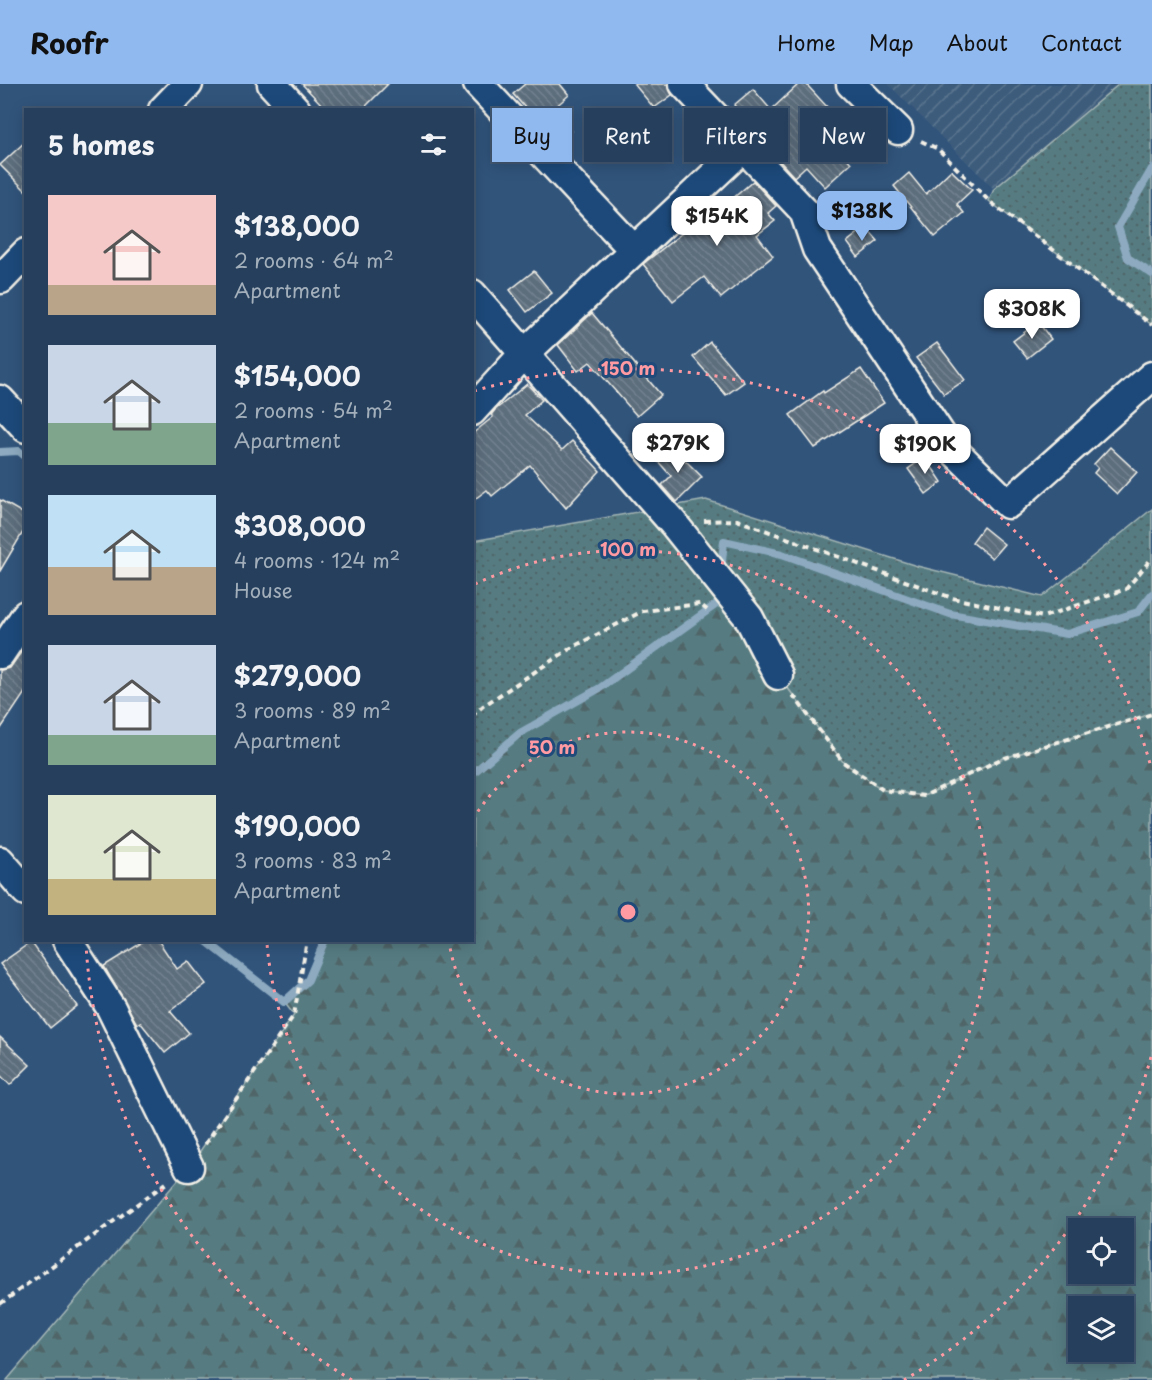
<!DOCTYPE html>
<html lang="en">
<head>
<meta charset="utf-8">
<style>
  body { margin:0; font-family:"Playpen Sans",sans-serif; background:#314a65; color:#f1f3f6; height:100vh; display:flex; flex-direction:column; font-size:22px; white-space:nowrap }
  * { box-sizing:border-box; margin:0 }
  p { font-size:20px; color:#a3afbb }
  .icon { flex:none; width:33px; height:33px; fill:none; stroke:currentColor; stroke-width:2; stroke-linecap:round; stroke-linejoin:round }
  .map { position:relative; flex:1; overflow:hidden }
  .sheet { position:absolute; left:24px; top:24px; width:450px; height:834px; display:flex; flex-direction:column; background:#253f5c; border-radius:0px; box-shadow:0 3px 15px #0003,0 0 0 2px #425872 }
  .sheet>* { flex:none }
  .guide { position:absolute; left:492px; top:24px; width:570px; height:54px; display:flex; gap:12px }
  .tools { position:absolute; left:1068px; top:1134px; display:grid; gap:12px }
  .tools a { display:grid; place-items:center; width:66px; height:66px; border-radius:0px; background:#253f5c; box-shadow:0 3px 15px #0003,0 0 0 2px #425872; font-size:30px }
  .price { position:absolute; translate:-50% -51px; padding:0 14px; border-radius:12px; background:#fff; color:#222; font-size:20px; line-height:39px; filter:drop-shadow(0 2px 3px #0008) }
  .price::after { content:''; position:absolute; left:50%; top:36px; width:18px; height:14px; margin-left:-9px; background:inherit; clip-path:polygon(0 0,100% 0,50% 100%) }
  .price.selected { background:#90b9f0; color:#111 }
  ul { padding:0; list-style:none }
  li { display:flex; align-items:center; gap:18px; height:150px; padding:0 24px }
  li span { display:grid; place-items:center; flex:none; width:168px; height:120px; border-radius:0px; color:#555 }
  li>.icon { margin-inline-start:auto }
  span .icon { width:72px; height:72px; fill:#fffc; stroke-width:1 }
  li b { font-size:26px }
  h2 { display:flex; justify-content:space-between; align-items:center; height:72px; padding:0 24px; font-size:26px }
  .chip { padding:0 21px; border-radius:0px; background:#253f5c; box-shadow:0 3px 15px #0003,0 0 0 2px #425872; font-size:21px; line-height:54px }
  .chip.selected { background:#90b9f0; color:#111 }
  header { display:flex; align-items:center; gap:36px; box-sizing:border-box; height:84px; padding:0 30px; background:#90b9f0; color:#111 }
  header strong { font-size:28px }
  nav { display:flex; gap:33px; margin-inline-start:auto; font-size:21px }
  .map>svg:first-child { display:block }
  .industrial { fill:url(#industrial-furrows) }
  .grass { fill:url(#grass-dots); stroke:#a5b6b5; stroke-width:1.5 }
  .forest { fill:url(#forest-firs); stroke:#a5b6b5; stroke-width:1.5; fill-rule:evenodd }
  .lines { fill:none; stroke-linecap:round; stroke-linejoin:round }
  .stream { stroke:#8daac0; stroke-width:8 }
  .building { fill:url(#building-back-hatch); stroke:#f4f1e8; stroke-width:1.5 }
  .street-casing { stroke:#f4f1e8; stroke-width:33 }
  .path { stroke:#f4f1e8; stroke-width:4; stroke-dasharray:6 4.5; stroke-linecap:butt }
  .street { stroke:#1f4a7a; stroke-width:28 }
  .ring { fill:none; stroke:#ff9aa2; stroke-width:3; stroke-dasharray:3 6 }
  .centre { fill:#ff9aa2; stroke:#1f4a7a; stroke-width:3 }
  .ring-label { font-size:18px; text-anchor:middle; font-weight:bold; fill:#ff9aa2; stroke:#1f4a7a; stroke-width:6; stroke-linejoin:round; paint-order:stroke }
</style>
</head>
<body>
<header>
<strong>Roofr</strong>
<nav><a>Home</a><a>Map</a><a>About</a><a>Contact</a></nav>
</header>
<div class="map">
<svg width="1152" height="1296" viewBox="0 0 1152 1296">
  <defs>
    <pattern id="industrial-furrows" width="10" height="10" patternUnits="userSpaceOnUse" patternTransform="scale(1.5)"><rect width="10" height="10" fill="#3e5c7b"/><path d="M-1 1l2-2M0 10L10 0M9 11l2-2" fill="none" stroke="#5a748e"/></pattern>
    <pattern id="grass-dots" width="8" height="8" patternUnits="userSpaceOnUse" patternTransform="scale(1.5)"><rect width="8" height="8" fill="#567c82"/><path d="M2 2h.1M6 6h.1" fill="none" stroke="#506567" stroke-width="1.8" stroke-linecap="round"/></pattern>
    <pattern id="forest-firs" width="22" height="20" patternUnits="userSpaceOnUse" patternTransform="scale(1.5)"><rect width="22" height="20" fill="#567c82"/><path d="M5 1l3.5 6h-7zM16 11l3.5 6h-7z" fill="#506567"/></pattern>
    <pattern id="building-back-hatch" width="6" height="6" patternUnits="userSpaceOnUse" patternTransform="scale(1.5)"><rect width="6" height="6" fill="#5b6d7c"/><path d="M-1 5l2 2M0 0l6 6M5-1l2 2" fill="none" stroke="#73828f"/></pattern>
  </defs>
  <rect width="100%" height="100%" fill="#31547b"/>
  <filter id="ink" filterUnits="userSpaceOnUse"><feTurbulence type="fractalNoise" baseFrequency=".0167" numOctaves="2"/><feDisplacementMap in="SourceGraphic" scale="12" xChannelSelector="R" yChannelSelector="G"/><feConvolveMatrix kernelMatrix="1 2 1 2 8 2 1 2 1" color-interpolation-filters="sRGB"/></filter>
  <g filter="url(#ink)">
    <path class="industrial" d="M888 0H1119L994 105Z"/>
    <g class="grass">
      <path d="M1119 0H1152V241L989 117 994 105Z"/>
      <path d="M706 416 917 482 1042 513 1152 425V630L1001 675 924 712 883 706 843 678 778 591 600 604 520 649 473 690V457Z"/>
    </g>
    <path class="forest" d="M718 519 749 534 778 591 843 678 883 706 924 712 1001 675 1152 630V1296H7L189 1083 294 931 284 918 308 896 325 857 472 856 473 690 520 649 600 604ZM1078 1144H1124V1190H1078ZM1078 1222H1124V1268H1078Z"/>
    <g class="lines">
      <g class="stream">
        <path d="M1152 85 1118 143 1128 174 1152 190"/>
        <path d="M0 368 19 367 26 373"/>
        <path d="M721 487 724 457 782 470 950 530 1067 550 1138 528 1152 510"/>
        <path d="M472 690 520 649 600 604 718 519 719 508"/>
        <path d="M205 856 284 918 308 896 325 856"/>
      </g>
    </g>
    <g class="building">
      <path d="M302 0H388L362 26H327Z"/>
      <path d="M525 0H560L569 11 553 25 571 47 556 59 513 10Z"/>
      <path d="M634 0H668L672 11 654 24Z"/>
      <path d="M799 0H806L840 37 846 32 866 55 846 73 851 79 825 103 806 82 794 93 778 75 781 72 734 21 753 5 771 26Z"/>
      <path d="M26 57V107L0 81Z"/>
      <path d="M951 86 972 106 957 120 964 129 935 153 894 102 909 89 926 110Z"/>
      <path d="M753 97 776 122 768 129 775 137 757 151 773 172 721 214 704 193 673 217 643 180 701 134 703 137 724 122Z"/>
      <path d="M866 143 878 157 858 173 847 158Z"/>
      <path d="M534 187 552 209 527 228 510 206Z"/>
      <path d="M592 229 661 311 637 332 590 278 578 287 558 261Z"/>
      <path d="M1038 238 1051 255 1027 274 1013 257Z"/>
      <path d="M710 258 744 298 726 311 693 273Z"/>
      <path d="M937 259 965 296 944 310 916 274Z"/>
      <path d="M861 285 884 319 815 364 790 331 823 307 824 309Z"/>
      <path d="M527 300 542 316 525 331 562 366 572 357 600 387 566 424 530 381 492 412 487 406 472 417V350L493 333 491 331 495 326Z"/>
      <path d="M671 362 702 393 677 418 662 401 671 392 656 375Z"/>
      <path d="M1110 363 1137 388 1117 410 1094 389 1098 384 1094 380Z"/>
      <path d="M925 373 942 398 926 410 908 385Z"/>
      <path d="M0 416 26 431V443L0 487Z"/>
      <path d="M983 443 1004 460 992 474 972 458Z"/>
      <path d="M26 561V607L0 646V586L10 584Z"/>
      <path d="M146 856H158L177 885 188 877 206 900 170 927 189 949 165 969 140 938 137 940 104 882Z"/>
      <path d="M31 858 77 922 50 944 0 880Z"/>
      <path d="M0 953 30 981 10 1001 0 991Z"/>
    </g>
    <g class="lines">
      <defs>
        <g id="street">
          <path d="M272 0 296 26"/>
          <path d="M478 0 634 166"/>
          <path d="M684 0 804 127 817 165 947 360 1008 420 1152 292"/>
          <path d="M851 0 898 46"/>
          <path d="M163 26 188 0"/>
          <path d="M1 195 26 169"/>
          <path d="M472 210 673 439 749 534 778 591"/>
          <path d="M0 316 26 344"/>
          <path d="M472 327 523 271 744 63"/>
          <path d="M0 570 26 531"/>
          <path d="M0 777 26 807"/>
          <path d="M67 856 111 924 189 1083"/>
        </g>
      </defs>
      <use href="#street" class="street-casing"/>
      <g class="path">
        <path d="M921 57 938 65 989 117 1152 241"/>
        <path d="M704 437 737 436 952 514 1043 533 1126 505 1152 474"/>
        <path d="M793 611 843 678 883 706 924 712 1001 675 1152 630"/>
        <path d="M472 632 483 622 571 564 643 527 700 520 707 526"/>
        <path d="M205 1060 294 931 307 856"/>
        <path d="M0 1220 169 1097"/>
      </g>
      <use href="#street" class="street"/>
    </g>
  </g>
  <g class="ring">
    <path d="M473 735A181 181 0 1 1 449 858"/>
    <path d="M475 500A362 362 0 1 1 267 860"/>
    <path d="M1151 973A543 543 0 0 1 904 1296M352 1296A543 543 0 0 1 86 861M474 307A543 543 0 0 1 1151 683"/>
  </g>
  <circle cx="628" cy="828" r="9" class="centre"/>
  <g class="ring-label">
    <text x="628" y="291">150 m</text>
    <text x="628" y="472">100 m</text>
    <text x="552" y="670">50 m</text>
  </g>
</svg>
<div class="tools">
<a><svg class="icon" aria-label="locate" viewBox="0 0 24 24"><circle cx="12" cy="12" r="6"/><path d="M12 2v4M12 18v4M2 12h4M18 12h4"/></svg></a>
<a><svg class="icon" aria-label="layers" viewBox="0 0 24 24"><path d="M12 4l9 5-9 5-9-5zM3 14l9 5 9-5"/></svg></a>
</div>
<b class="price selected" style="left:862px;top:158px">$138K</b>
<b class="price" style="left:717px;top:163px">$154K</b>
<b class="price" style="left:1032px;top:256px">$308K</b>
<b class="price" style="left:678px;top:390px">$279K</b>
<b class="price" style="left:925px;top:391px">$190K</b>
<div class="guide">
<a class="chip selected">Buy</a>
<a class="chip">Rent</a>
<a class="chip">Filters</a>
<a class="chip">New</a>
</div>
<section class="sheet">
<h2>5 homes<svg class="icon" aria-label="filters" viewBox="0 0 24 24"><path d="M4 7h16M4 17h16"/><circle cx="9" cy="7" r="2"/><circle cx="15" cy="17" r="2"/></svg></h2>
<ul>
<li><span style="background:linear-gradient(#f6c9c9 75%,#b9a48a 0)"><svg class="icon" aria-label="home" viewBox="0 0 24 24"><path d="M3 11l9-7 9 7M6 9v11h12V9"/></svg></span><div><b>$138,000</b><p>2 rooms · 64 m²</p><p>Apartment</p></div></li>
<li><span style="background:linear-gradient(#c9d6e8 65%,#7fa58c 0)"><svg class="icon" aria-label="home" viewBox="0 0 24 24"><path d="M3 11l9-7 9 7M6 9v11h12V9"/></svg></span><div><b>$154,000</b><p>2 rooms · 54 m²</p><p>Apartment</p></div></li>
<li><span style="background:linear-gradient(#bfe0f5 60%,#b9a48a 0)"><svg class="icon" aria-label="home" viewBox="0 0 24 24"><path d="M3 11l9-7 9 7M6 9v11h12V9"/></svg></span><div><b>$308,000</b><p>4 rooms · 124 m²</p><p>House</p></div></li>
<li><span style="background:linear-gradient(#c9d6e8 75%,#7fa58c 0)"><svg class="icon" aria-label="home" viewBox="0 0 24 24"><path d="M3 11l9-7 9 7M6 9v11h12V9"/></svg></span><div><b>$279,000</b><p>3 rooms · 89 m²</p><p>Apartment</p></div></li>
<li><span style="background:linear-gradient(#dfe7d0 70%,#c2b280 0)"><svg class="icon" aria-label="home" viewBox="0 0 24 24"><path d="M3 11l9-7 9 7M6 9v11h12V9"/></svg></span><div><b>$190,000</b><p>3 rooms · 83 m²</p><p>Apartment</p></div></li>
</ul>
</section>
</div>
</body>
</html>
